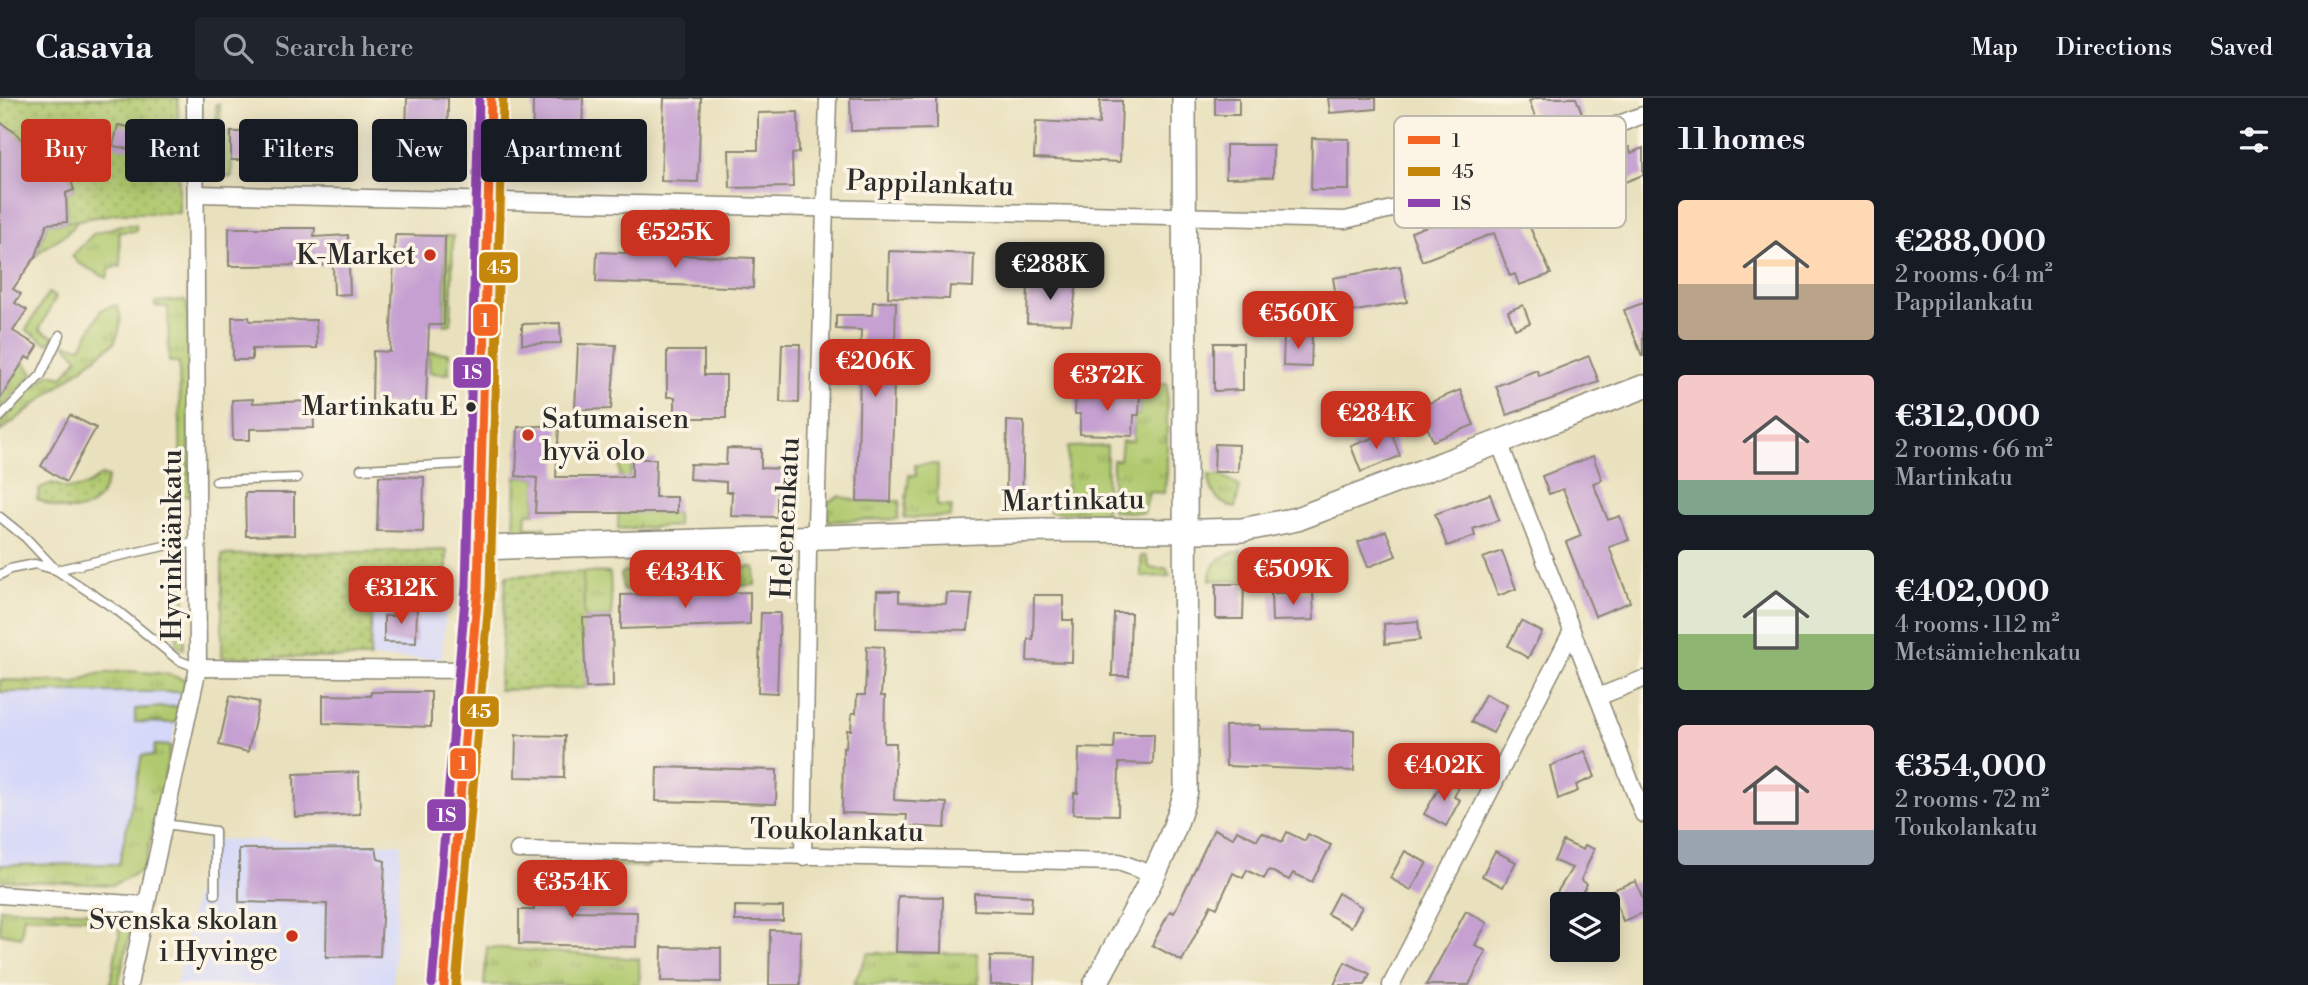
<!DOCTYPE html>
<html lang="en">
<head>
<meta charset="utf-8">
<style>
  body { margin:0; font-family:"Libre Bodoni",serif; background:#20242c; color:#f1f3f6; height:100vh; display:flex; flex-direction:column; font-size:26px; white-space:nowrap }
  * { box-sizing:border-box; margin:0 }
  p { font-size:23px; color:#9ea1a6 }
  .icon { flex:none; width:38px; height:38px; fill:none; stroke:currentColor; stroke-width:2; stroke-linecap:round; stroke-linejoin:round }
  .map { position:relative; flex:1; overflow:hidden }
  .side { display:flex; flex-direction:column; background:#171b24; width:665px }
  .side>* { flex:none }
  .hud { position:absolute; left:21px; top:21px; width:665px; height:63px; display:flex; gap:14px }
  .buttons { position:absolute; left:1550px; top:794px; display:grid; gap:14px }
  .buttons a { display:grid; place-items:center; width:70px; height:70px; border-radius:7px; background:#171b24; box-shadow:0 4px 18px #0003; font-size:35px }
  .price { position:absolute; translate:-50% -60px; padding:0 16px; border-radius:14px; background:#c8321e; color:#fff; font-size:23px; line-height:46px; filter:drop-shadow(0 2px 4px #0008) }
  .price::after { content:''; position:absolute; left:50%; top:42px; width:21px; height:16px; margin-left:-10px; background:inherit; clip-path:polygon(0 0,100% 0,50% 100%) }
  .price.current { background:#222; color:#fff }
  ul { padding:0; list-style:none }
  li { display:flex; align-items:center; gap:21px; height:175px; padding:0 35px }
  li span { display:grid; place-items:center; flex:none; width:196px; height:140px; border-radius:7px; color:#555 }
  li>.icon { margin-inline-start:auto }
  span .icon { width:84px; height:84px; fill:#fffc; stroke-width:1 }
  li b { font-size:30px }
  h2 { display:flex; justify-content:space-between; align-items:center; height:84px; padding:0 35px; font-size:30px }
  .pill { padding:0 24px; border-radius:7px; background:#171b24; box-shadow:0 4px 18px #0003; font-size:24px; line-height:63px }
  .pill.current { background:#c8321e; color:#fff }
  header { display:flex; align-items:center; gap:42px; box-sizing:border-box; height:98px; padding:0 35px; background:#171b24; border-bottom:2px solid #363941 }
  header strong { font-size:33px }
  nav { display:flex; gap:38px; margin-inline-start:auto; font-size:24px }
  .search { width:490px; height:63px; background:#20242c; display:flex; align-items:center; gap:18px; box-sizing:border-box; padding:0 24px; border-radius:7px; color:#9ea1a6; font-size:26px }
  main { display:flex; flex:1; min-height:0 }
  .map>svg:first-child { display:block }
  .built { fill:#d5d8f9 }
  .grass { fill:url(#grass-tufts); stroke:#6e7a4c; stroke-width:2 }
  .park { fill:url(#park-dots); stroke:#6e7a4c; stroke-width:2 }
  .building { fill:#c5a0d1 }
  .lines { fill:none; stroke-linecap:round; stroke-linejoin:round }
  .lane-casing { stroke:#8a8674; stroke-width:11 }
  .street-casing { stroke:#8a8674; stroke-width:19 }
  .secondary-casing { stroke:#8a8674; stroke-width:26 }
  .lane { stroke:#fff; stroke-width:8 }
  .street { stroke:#fff; stroke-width:16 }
  .secondary { stroke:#fff; stroke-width:23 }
  .bus-1-casing { stroke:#fcf5e5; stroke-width:14 }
  .bus-2-casing { stroke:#fcf5e5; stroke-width:14 }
  .bus-3-casing { stroke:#fcf5e5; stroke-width:14 }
  .bus-1 { stroke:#f26522; stroke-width:9 }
  .bus-2 { stroke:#c4870b; stroke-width:9 }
  .bus-3 { stroke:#8e44ad; stroke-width:9 }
  .poi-dot { fill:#c8321e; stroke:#fcf5e5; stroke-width:2.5 }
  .bus-dot { fill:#2b2b2b; stroke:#fcf5e5; stroke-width:2.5 }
  .labels { text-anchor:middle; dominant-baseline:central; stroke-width:7; stroke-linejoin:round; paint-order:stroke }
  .bus-label { font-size:26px; fill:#2b2b2b; stroke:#fcf5e5; text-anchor:end }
  .street-label { font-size:28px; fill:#2b2b2b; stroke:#fcf5e5 }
  .poi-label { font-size:28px; fill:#2b2b2b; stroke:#fcf5e5; text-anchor:end }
  .key { fill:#fcf5e5; stroke:#bdb8ad; stroke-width:2 }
  .key-label { font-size:19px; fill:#2b2b2b }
  .line-badge { stroke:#fcf5e5; stroke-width:2.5 }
  .badge-label { font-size:19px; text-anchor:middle; font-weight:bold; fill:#fff }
</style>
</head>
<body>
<header>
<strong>Casavia</strong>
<div class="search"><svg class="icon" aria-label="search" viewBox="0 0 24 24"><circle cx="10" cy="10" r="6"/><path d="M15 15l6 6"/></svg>Search here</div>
<nav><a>Map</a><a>Directions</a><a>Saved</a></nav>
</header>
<main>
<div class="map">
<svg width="1643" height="887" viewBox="0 0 1643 887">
  <defs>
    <pattern id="grass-tufts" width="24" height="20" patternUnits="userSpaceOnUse" patternTransform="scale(1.75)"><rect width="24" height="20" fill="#b0c96e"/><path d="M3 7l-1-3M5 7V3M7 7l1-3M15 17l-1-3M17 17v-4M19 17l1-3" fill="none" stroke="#8fa35b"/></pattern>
    <pattern id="park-dots" width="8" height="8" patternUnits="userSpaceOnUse" patternTransform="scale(1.75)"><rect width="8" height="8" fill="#b0c96e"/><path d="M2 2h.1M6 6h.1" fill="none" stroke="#8fa35b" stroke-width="1.8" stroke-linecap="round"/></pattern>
  </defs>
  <rect width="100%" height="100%" fill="#fcf5e5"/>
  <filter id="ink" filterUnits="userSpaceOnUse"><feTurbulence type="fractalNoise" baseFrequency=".0143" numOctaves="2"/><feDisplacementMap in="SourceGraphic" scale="14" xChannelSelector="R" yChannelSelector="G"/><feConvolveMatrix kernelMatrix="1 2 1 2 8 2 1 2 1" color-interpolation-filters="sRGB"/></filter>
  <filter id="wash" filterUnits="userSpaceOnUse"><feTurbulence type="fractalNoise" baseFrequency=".00686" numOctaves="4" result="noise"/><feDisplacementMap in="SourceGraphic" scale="28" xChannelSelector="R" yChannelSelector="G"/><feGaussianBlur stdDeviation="1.57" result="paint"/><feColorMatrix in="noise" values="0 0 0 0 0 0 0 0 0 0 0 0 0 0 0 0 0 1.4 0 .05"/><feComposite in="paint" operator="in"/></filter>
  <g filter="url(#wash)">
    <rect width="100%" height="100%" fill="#e9e1bd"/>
    <g class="built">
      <path d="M446 506 442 561 370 560 372 510Z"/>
      <path d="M0 594H183L144 771 0 782Z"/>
      <path d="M207 741 401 746 393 887H176Z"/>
    </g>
    <g class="grass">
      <path d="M216 6H220V34H231L232 79 217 78Z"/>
      <path d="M0 13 76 56C80 82 92 116 67 135 56 144 45 147 36 158L47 126 67 124 66 95 74 91 64 59 39 68C31 48 18 36 0 24Z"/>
      <path d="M121 127H136V133L119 134 121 169 117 168 109 172 107 180 78 165 72 158 93 136Z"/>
      <path d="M445 138H453L451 226 444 227Z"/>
      <path d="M48 195 56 199 39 232 55 239 48 246 26 232Z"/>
      <path d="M184 202 187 205 190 398H181L179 264H169L168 209 155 208V204Z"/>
      <path d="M116 207C124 219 120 233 114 245L0 334V325L44 280 50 276 63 279 78 260 65 246 81 249 101 212Z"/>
      <path d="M428 254 449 255V276L430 275Z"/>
      <path d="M23 263 33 275 0 311V301Z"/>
      <path d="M1167 285V376L1164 395 1149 394 1144 415 1112 413 1113 362H1120L1122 343H1133L1134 317H1139L1140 287Z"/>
      <path d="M1107 348 1106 414 1049 415V405H1066L1068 349Z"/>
      <path d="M620 361H632C632 380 623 395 623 414L677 415V428L618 431Z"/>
      <path d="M938 366 937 408H952L951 419 904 420 909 377H916L915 367Z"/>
      <path d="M1209 377H1222L1240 389 1235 410C1217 406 1210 394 1209 377Z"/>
      <path d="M516 378 537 380 535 415H527L526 429H545V434H514Z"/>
      <path d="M839 398 857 403H900L898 421 828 423V404Z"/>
      <path d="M186 450 184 551 177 548 176 452Z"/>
      <path d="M1241 453 1244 483 1210 482C1209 464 1225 455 1241 453Z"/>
      <path d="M1141 458H1146L1150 470H1166L1170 478 1141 479Z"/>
      <path d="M755 469V487L709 489 708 470Z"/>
      <path d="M702 471 703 489 623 493 621 476 624 474Z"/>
      <path d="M583 474 610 475 612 519 583 520Z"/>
      <path d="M127 573 167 576 185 582 183 594H0V582L76 584 96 576Z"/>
      <path d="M179 608 175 625 135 624V611Z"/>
      <path d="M155 647 171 648 144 771 113 787 0 782V767L119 766 142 657 153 658Z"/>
      <path d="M603 763 648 764V769L603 768Z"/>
      <path d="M0 810 122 815 131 831 118 887H110L119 838V821L24 818 21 839 0 835Z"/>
      <path d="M487 849 639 861 640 887H484Z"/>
      <path d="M868 855H977L979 887H853Z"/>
    </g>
    <g class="park">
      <path d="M0 0H178L179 115H120L67 124 66 95 74 91 64 59 39 68C31 48 18 36 0 24Z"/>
      <path d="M101 377 108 379C98 419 70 418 37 401L40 390 52 385C71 394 85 392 101 377Z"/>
      <path d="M447 452 446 506 372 510 370 560 222 559V457Z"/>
      <path d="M583 474 586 590 499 592 506 478Z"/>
    </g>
    <g id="blocks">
      <g class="building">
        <path d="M407 0H448L447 79 394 77 396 35H406Z"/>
        <path d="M533 0H583L582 45H606L605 79 565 78V69H532Z"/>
        <path d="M664 0H701L698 84 661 83Z"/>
        <path d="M850 0H937V31L851 33Z"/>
        <rect x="1215" y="0" width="24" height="17"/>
        <path d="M1328 0H1376V11L1330 15Z"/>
        <path d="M1537 0H1576L1583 18 1541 34 1529 3Z"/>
        <path d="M1100 3H1122L1120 64 1034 60 1036 23 1099 26Z"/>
        <path d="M798 14 799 55 792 56 793 89 730 90 729 52H758V15Z"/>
        <path d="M0 24 17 36 33 54 39 68 64 58 74 92 66 95 67 124 47 126 36 158 13 191 21 196 15 205 27 212 13 233 38 248 30 261 26 259 0 301Z"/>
        <path d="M118 27 134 30 129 51 113 48Z"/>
        <path d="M313 33V62H300V67H242V62H231V34Z"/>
        <path d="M1312 40 1349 41V92H1311Z"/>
        <path d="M1226 47H1273V79L1226 80Z"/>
        <path d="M1629 49 1631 55 1643 50V77L1591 97 1580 69Z"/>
        <path d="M1536 84 1548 118 1528 125 1551 176 1519 187 1515 176 1510 178 1494 135 1422 163 1411 134 1467 113 1471 124 1498 114 1497 109 1516 102 1513 92Z"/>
        <path d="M229 130H315L314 139 348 137 350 196 334 197 333 167 229 168Z"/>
        <path d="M395 137 445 138 444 227H429L426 305 372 306 373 253 390 254Z"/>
        <path d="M889 153 974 156 973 189 950 188 949 201 888 199Z"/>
        <path d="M597 154 754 160 753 190 596 184Z"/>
        <path d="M1400 168 1407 204 1339 216 1333 180Z"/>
        <path d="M1028 181 1077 186 1071 226 1027 225Z"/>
        <path d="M873 204H896L891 404 857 403 861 232 836 231V217H872Z"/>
        <path d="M1643 205V258H1642L1624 212Z"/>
        <path d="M1523 207 1530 225 1515 231 1508 213Z"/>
        <path d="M232 219H249L250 223 316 222 317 250 252 251V262H233Z"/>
        <path d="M560 225 561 245 522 246V226Z"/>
        <path d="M1284 237 1312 238 1311 269 1283 268Z"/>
        <path d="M1214 245H1243V292L1214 293Z"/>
        <path d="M578 246 616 247 611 311 575 312Z"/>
        <path d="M782 246H800L799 305 780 304Z"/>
        <path d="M667 253H704V277H726V320H675V299H667Z"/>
        <path d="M1589 258 1599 284 1507 317 1496 288 1537 272 1539 278Z"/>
        <path d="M1460 292 1474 327 1433 343 1419 309Z"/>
        <path d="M1076 293 1140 295 1139 317H1134L1133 338 1080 336V316H1075Z"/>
        <path d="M253 301V305L313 303 314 330 250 331V342H233L232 302Z"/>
        <path d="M70 317 96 330 66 384 41 368Z"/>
        <path d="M1007 323 1024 324 1022 405H1006Z"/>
        <path d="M559 327 556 379H632V361H656L655 399H677V415H535L537 380 516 378 518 329Z"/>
        <path d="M1391 333 1400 358 1361 374 1351 348Z"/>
        <path d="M1215 346 1239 347 1238 374H1214Z"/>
        <path d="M727 350 761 351V370L786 371V396H777V419L731 418 732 394H726V384L689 381 690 366 726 367Z"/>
        <path d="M1593 358 1602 382 1593 385 1608 422 1620 418 1629 442 1609 449 1630 504 1595 518 1566 444 1581 438 1563 391 1549 396 1542 378Z"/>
        <path d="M379 378 424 379 423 434 377 433Z"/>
        <path d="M245 395H294V437L246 438Z"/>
        <path d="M1490 396 1499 422 1473 431 1475 438 1447 448 1435 416Z"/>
        <path d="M1386 433 1396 458 1368 469 1358 444Z"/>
        <path d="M1502 453 1516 491 1498 498 1483 460Z"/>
        <path d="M1216 486H1244L1243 521H1216Z"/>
        <path d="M877 493H899V504L946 506 947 495 972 496 968 532 876 530Z"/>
        <path d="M750 494V526L621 531V497Z"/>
        <path d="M1313 494 1314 522 1272 523 1271 495Z"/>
        <path d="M1034 497H1063V522H1073L1072 564 1027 563 1028 541H1033Z"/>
        <path d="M417 510 416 545 384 544V518H394L395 511Z"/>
        <path d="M761 515H780L777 595 758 594Z"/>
        <path d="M1114 515H1131L1129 578H1112Z"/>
        <path d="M612 519 613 589 586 590 583 520Z"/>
        <path d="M1418 523 1420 542 1385 546 1384 526Z"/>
        <path d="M1521 523 1542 534 1528 560 1508 548Z"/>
        <path d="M867 548 884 549 881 598H885L884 645H896L894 702 947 705 945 730 906 728 907 717 842 715 843 650H846L847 632H851L852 615H856L857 597H865Z"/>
        <path d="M371 594H431V629L323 625V597L371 598Z"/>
        <path d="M1485 596 1507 607 1493 635 1471 624Z"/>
        <path d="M230 598 259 604 248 654 219 647Z"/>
        <path d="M1260 627V631L1354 632V673L1226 668 1225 628Z"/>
        <path d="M1115 636H1154L1153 666 1119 665 1118 717 1073 716 1074 695H1078L1079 650 1114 651Z"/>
        <path d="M516 637 565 638 564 680 515 679Z"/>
        <path d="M1585 653 1595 679 1576 687 1578 693 1558 701 1550 668Z"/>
        <path d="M657 669 777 672 776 706 656 703Z"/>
        <path d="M359 674 360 716 295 719 294 676Z"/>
        <path d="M1444 681 1459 689 1454 699 1460 702 1446 728 1424 716Z"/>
        <path d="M1214 731 1233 740 1237 732 1257 742 1262 734 1282 744 1287 734 1305 743 1308 736 1331 747 1312 784 1293 775 1289 782 1269 772 1264 781 1247 772 1243 780 1233 775 1217 810 1211 807 1182 863 1152 847 1170 813 1174 815Z"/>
        <path d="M1563 743 1583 752 1585 747 1594 751 1581 782 1587 786 1575 807 1556 796 1572 770 1554 763Z"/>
        <path d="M376 750 378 761 385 763 380 858 326 859 327 806 239 804V751Z"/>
        <path d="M1405 753 1427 765 1411 792 1390 780Z"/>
        <path d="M1495 753 1516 764 1503 789 1482 778Z"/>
        <path d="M535 777H570V813L637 814 636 849 519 846V812H534Z"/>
        <path d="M1636 783 1643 802V815L1623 823 1612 792Z"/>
        <path d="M974 795 1032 798 1031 814 974 812Z"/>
        <path d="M1338 795 1362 809 1351 829 1327 816Z"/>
        <path d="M898 798 943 799 942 855 896 854Z"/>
        <path d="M735 808 783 809V823H735Z"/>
        <path d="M1466 813 1487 825 1475 847 1486 853 1469 887H1426Z"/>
        <path d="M770 832 801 833 800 887H769Z"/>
        <path d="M662 849 721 850V884L661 883Z"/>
        <path d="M990 858 1035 859 1034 887H990Z"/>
        <path d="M1345 864 1370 876 1365 887H1334Z"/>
      </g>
    </g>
  </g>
  <g filter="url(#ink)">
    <use href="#blocks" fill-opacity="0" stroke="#8a8674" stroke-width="2"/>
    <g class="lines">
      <defs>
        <g id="lane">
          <path d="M0 319 41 277 60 237"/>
          <path d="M361 371 480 365"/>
          <path d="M216 383 297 380"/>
          <path d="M0 419 26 440 56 472 118 513 178 562 198 570"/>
          <path d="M0 477 10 471 35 466 56 472 169 447 199 445"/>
          <path d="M165 726 215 733V796"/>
        </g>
        <g id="street">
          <path d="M196 96 1345 122 1396 110 1643 17"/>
          <path d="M1499 344 1643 716"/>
          <path d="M198 570 471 572"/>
          <path d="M1598 599 1643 581"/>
          <path d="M518 752 1119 764 1151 776"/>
          <path d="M803 759 808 453 816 427 828 0"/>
          <path d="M0 797 146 807"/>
          <path d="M129 887 198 570 195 0"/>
          <path d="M1391 887 1572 533"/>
        </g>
        <g id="secondary">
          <path d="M479 450 1042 432 1204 433 1242 432 1297 421 1643 289"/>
          <path d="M444 887 478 490 491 0"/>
          <path d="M1095 887C1127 825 1169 760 1186 693L1184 0"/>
        </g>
      </defs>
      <use href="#lane" class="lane-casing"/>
      <use href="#street" class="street-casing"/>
      <use href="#secondary" class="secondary-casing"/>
      <use href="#lane" class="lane"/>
      <use href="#street" class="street"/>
      <use href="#secondary" class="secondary"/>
      <defs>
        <path id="bus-1" d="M444 887 478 490 491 0"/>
        <path id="bus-2" d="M456 887 490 490 503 0"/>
        <path id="bus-3" d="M432 886 466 489 479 0"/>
      </defs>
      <use href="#bus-1" class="bus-1-casing"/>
      <use href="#bus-2" class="bus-2-casing"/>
      <use href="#bus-3" class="bus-3-casing"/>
      <use href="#bus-1" class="bus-1"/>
      <use href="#bus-2" class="bus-2"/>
      <use href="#bus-3" class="bus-3"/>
    </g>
  </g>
  <g class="poi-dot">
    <circle cx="430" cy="157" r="7"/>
    <circle cx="528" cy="337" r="7"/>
    <circle cx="292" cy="838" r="7"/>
  </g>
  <circle class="bus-dot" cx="471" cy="309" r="6"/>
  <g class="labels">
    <g class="bus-label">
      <text x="458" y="309">Martinkatu E</text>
    </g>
    <g class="street-label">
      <text transform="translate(930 86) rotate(2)">Pappilankatu</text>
      <text transform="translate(1073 403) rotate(-1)">Martinkatu</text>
      <text transform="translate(786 420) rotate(-87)">Helenenkatu</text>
      <text transform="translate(172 447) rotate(-90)">Hyvinkäänkatu</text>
      <text transform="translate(837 733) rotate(1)">Toukolankatu</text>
    </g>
    <g class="poi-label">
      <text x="416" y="157">K-Market</text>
      <text x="542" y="321" text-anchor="start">Satumaisen<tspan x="542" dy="32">hyvä olo</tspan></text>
      <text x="278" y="822">Svenska skolan<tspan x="278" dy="32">i Hyvinge</tspan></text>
    </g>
  </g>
  <rect x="1394" y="18" width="232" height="112" rx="10" class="key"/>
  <rect x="1408" y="38" width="32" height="8" fill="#f26522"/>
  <rect x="1408" y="69" width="32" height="9" fill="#c4870b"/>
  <rect x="1408" y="101" width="32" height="8" fill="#8e44ad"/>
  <g class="key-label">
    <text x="1452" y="49">1</text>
    <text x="1452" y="80">45</text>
    <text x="1452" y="112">1S</text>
  </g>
  <g class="line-badge">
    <rect x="478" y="153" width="41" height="33" rx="7" fill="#c4870b"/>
    <rect x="472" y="205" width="27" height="34" rx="7" fill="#f26522"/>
    <rect x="452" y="258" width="40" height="33" rx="7" fill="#8e44ad"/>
    <rect x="459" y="597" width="41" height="33" rx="7" fill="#c4870b"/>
    <rect x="449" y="649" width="28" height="33" rx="7" fill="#f26522"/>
    <rect x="426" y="700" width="41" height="34" rx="7" fill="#8e44ad"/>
  </g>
  <g class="badge-label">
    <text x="499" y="176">45</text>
    <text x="485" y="229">1</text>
    <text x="472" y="281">1S</text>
    <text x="479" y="620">45</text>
    <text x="463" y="672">1</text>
    <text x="446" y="724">1S</text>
  </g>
</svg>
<div class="buttons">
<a><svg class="icon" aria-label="layers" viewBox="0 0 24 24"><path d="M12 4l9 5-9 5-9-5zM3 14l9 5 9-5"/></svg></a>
</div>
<b class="price" style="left:675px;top:172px">€525K</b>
<b class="price current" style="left:1050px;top:204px">€288K</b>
<b class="price" style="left:1298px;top:253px">€560K</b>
<b class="price" style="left:875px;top:301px">€206K</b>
<b class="price" style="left:1107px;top:315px">€372K</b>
<b class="price" style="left:1376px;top:353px">€284K</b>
<b class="price" style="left:1293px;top:509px">€509K</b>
<b class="price" style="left:685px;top:512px">€434K</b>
<b class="price" style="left:401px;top:528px">€312K</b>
<b class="price" style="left:1444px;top:705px">€402K</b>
<b class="price" style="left:572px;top:822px">€354K</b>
<div class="hud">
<a class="pill current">Buy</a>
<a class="pill">Rent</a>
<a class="pill">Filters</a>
<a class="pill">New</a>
<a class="pill">Apartment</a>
</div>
</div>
<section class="side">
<h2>11 homes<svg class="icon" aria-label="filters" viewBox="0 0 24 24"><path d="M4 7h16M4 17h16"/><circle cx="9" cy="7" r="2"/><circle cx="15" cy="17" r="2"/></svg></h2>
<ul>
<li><span style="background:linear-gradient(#ffd9b3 60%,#b9a48a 0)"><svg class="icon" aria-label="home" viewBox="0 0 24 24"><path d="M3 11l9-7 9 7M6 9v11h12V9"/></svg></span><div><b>€288,000</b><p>2 rooms · 64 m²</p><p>Pappilankatu</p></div></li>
<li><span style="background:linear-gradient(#f6c9c9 75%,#7fa58c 0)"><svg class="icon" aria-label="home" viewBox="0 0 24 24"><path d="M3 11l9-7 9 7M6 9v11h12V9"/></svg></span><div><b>€312,000</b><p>2 rooms · 66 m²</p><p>Martinkatu</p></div></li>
<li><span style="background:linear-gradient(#dfe7d0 60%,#8fb573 0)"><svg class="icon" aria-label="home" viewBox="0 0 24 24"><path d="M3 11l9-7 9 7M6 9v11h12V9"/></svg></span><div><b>€402,000</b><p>4 rooms · 112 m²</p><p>Metsämiehenkatu</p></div></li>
<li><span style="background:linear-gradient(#f6c9c9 75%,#9aa5b1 0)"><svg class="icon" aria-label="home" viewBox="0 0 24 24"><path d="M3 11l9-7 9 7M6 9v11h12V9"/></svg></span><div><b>€354,000</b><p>2 rooms · 72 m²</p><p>Toukolankatu</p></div></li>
</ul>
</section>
</main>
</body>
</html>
